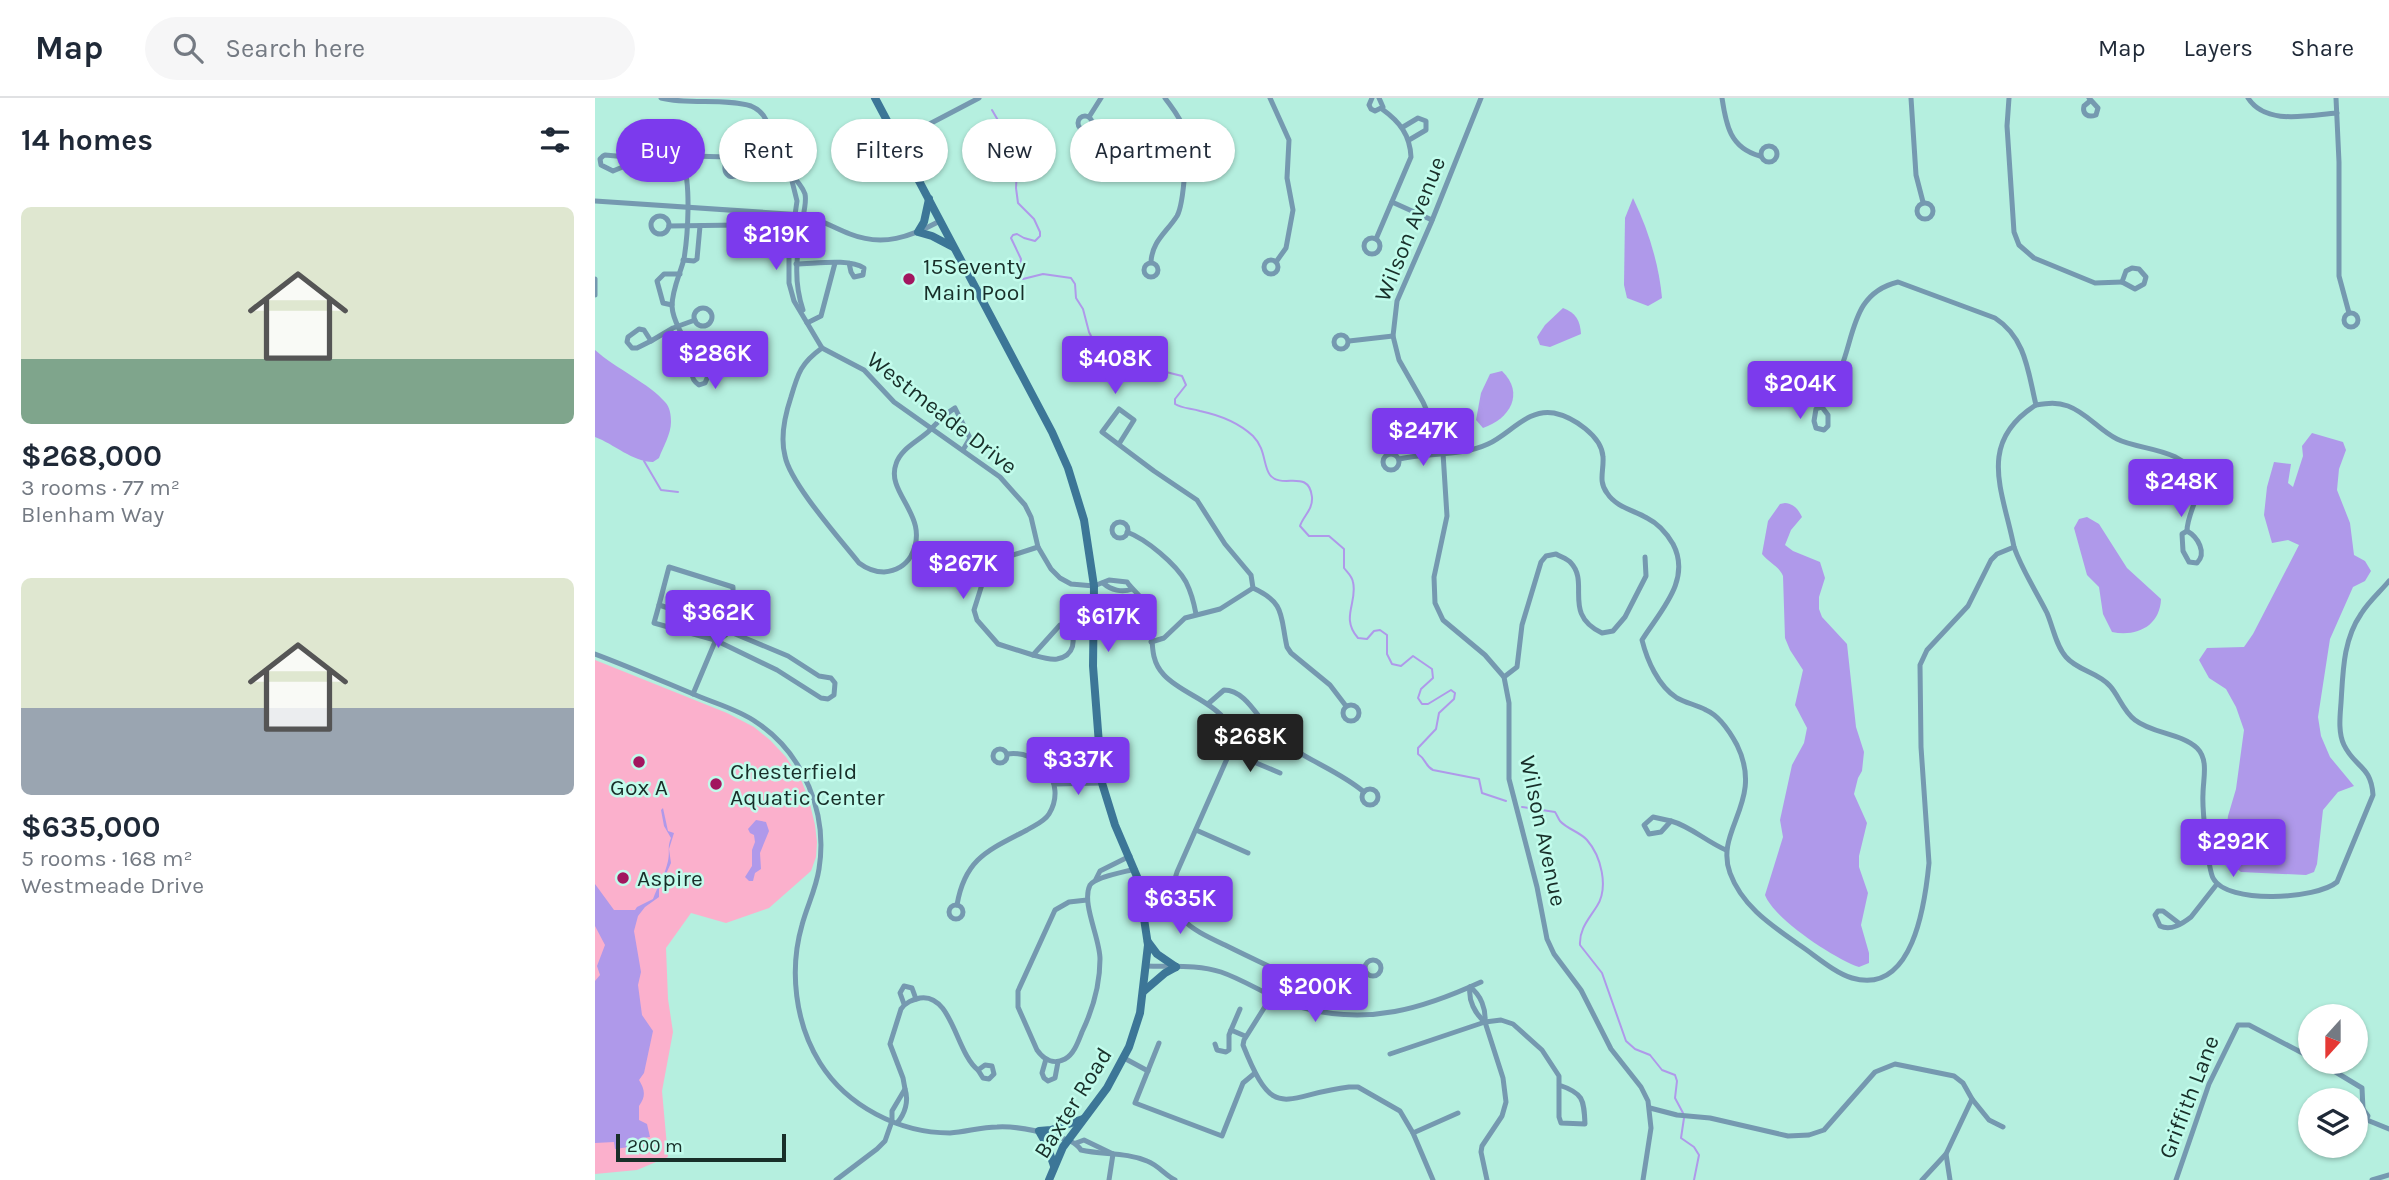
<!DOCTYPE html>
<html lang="en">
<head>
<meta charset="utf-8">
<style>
  body { margin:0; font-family:Karla,sans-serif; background:#f6f6f7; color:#1f2937; height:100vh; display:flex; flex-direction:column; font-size:26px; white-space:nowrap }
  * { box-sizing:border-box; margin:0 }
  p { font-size:23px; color:#747a83 }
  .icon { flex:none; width:38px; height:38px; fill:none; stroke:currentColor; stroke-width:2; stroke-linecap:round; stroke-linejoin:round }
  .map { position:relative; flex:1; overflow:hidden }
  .details { display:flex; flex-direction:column; background:#fff; width:595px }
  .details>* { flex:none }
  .top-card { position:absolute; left:21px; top:21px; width:665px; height:63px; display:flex; gap:14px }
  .needle { width:46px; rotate:201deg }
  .controls { position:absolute; left:1703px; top:906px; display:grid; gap:14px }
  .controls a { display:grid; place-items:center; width:70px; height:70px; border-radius:50%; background:#fff; box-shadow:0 2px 5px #0004; font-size:35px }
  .scale { position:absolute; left:21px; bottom:18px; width:170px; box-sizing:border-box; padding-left:7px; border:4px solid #182f29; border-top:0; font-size:19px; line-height:24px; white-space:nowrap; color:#182f29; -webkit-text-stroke:5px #c2fcec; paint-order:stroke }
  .price { position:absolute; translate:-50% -60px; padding:0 16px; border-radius:7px; background:#7c3aed; color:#fff; font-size:23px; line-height:46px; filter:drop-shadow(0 2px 4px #0008) }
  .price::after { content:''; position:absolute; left:50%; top:42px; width:21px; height:16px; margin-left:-10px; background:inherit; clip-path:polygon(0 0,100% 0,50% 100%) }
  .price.current { background:#222; color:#fff }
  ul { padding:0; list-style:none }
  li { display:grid; align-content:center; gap:14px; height:371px; padding:0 21px }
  li span { display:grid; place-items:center; height:217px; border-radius:10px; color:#555 }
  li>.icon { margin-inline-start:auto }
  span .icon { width:126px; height:126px; fill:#fffc; stroke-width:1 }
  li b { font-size:30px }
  h2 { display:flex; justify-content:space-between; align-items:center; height:84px; padding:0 21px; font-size:30px }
  .chip { padding:0 24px; border-radius:32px; background:#fff; box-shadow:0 2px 5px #0004; font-size:24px; line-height:63px }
  .chip.current { background:#7c3aed; color:#fff }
  header { display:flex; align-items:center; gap:42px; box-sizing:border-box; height:98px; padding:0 35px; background:#fff; border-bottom:2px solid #e0e1e3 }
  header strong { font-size:33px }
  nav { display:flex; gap:38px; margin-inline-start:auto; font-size:24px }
  .search { width:490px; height:63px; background:#f6f6f7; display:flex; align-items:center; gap:18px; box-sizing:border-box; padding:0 24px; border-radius:38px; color:#747a83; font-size:26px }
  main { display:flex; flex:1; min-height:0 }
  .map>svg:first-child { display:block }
  .green { fill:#fbb0cc }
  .water { fill:#af99ea }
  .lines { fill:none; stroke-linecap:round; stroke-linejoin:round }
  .stream { stroke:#af99ea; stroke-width:2 }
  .minor { stroke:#7599b0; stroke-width:5 }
  .secondary { stroke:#3c7697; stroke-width:8 }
  .poi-dot { fill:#a2165f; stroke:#c2fcec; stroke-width:2.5 }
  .labels { text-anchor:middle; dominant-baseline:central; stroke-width:5; stroke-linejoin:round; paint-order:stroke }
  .street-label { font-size:23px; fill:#182f29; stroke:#c2fcec }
  .poi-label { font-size:23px; fill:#182f29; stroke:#c2fcec; text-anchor:start }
</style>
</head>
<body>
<header>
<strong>Map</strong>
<div class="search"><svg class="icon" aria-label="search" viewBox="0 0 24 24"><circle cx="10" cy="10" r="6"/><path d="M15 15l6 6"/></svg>Search here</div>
<nav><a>Map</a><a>Layers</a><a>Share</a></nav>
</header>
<main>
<section class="details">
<h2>14 homes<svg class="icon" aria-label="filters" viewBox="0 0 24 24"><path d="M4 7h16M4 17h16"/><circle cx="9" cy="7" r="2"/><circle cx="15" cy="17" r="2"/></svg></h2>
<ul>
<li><span style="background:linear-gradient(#dfe7d0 70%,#7fa58c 0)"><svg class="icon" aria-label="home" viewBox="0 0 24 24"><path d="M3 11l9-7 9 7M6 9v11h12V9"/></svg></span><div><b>$268,000</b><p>3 rooms · 77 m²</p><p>Blenham Way</p></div></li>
<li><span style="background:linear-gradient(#dfe7d0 60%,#9aa5b1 0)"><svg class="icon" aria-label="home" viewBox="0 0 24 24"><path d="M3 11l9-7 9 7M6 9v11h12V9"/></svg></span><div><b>$635,000</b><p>5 rooms · 168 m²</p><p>Westmeade Drive</p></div></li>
</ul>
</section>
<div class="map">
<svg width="1794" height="1082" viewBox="0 0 1794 1082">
  <rect width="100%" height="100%" fill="#b5efdf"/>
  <path class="green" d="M0 562 132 615 159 629 175 642 191 659 207 684 214 702 220 727 222 744 221 759 216 773 174 810 131 825 96 815 71 850 73 901 78 934 67 993 73 1059 42 1072 0 1076Z"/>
  <g class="water">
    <path d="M1038 100C1053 131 1064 166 1067 200L1053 208 1032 200 1029 187 1030 120Z"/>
    <path d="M968 210C981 215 985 222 986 236L955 249 945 247 942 239 950 227Z"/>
    <path d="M0 252C20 270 55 286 70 304 75 309 76 317 76 324 76 336 68 349 64 360L58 364C38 364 19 346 0 339Z"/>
    <path d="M907 273C930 295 915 321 888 330L881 322 886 295 895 276Z"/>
    <path d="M1717 335 1748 344 1751 352 1744 371 1742 392 1755 425 1759 457 1770 463 1776 473 1770 483 1758 489 1735 541 1723 619 1726 638 1735 659 1759 688 1743 694 1728 712 1722 766 1719 774 1711 777 1646 774 1635 765 1630 746 1633 718 1641 691 1649 632 1641 609 1631 591 1614 580 1604 562 1612 550 1649 549 1658 536 1704 447 1693 442 1677 445 1669 417 1672 389 1679 364 1696 366 1693 385 1698 389 1708 358 1707 348Z"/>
    <path d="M1190 405C1199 406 1203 411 1207 419L1196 432 1190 447 1198 453 1225 464 1230 480 1224 499V511L1227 519 1252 546 1261 629 1269 654 1267 673 1263 680 1259 696 1272 725 1264 758V769L1273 795 1266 827 1274 855V865L1264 869C1240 861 1179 821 1170 797L1188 739 1185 722 1197 667 1209 645 1212 630 1200 607 1208 572 1195 552 1190 540 1188 478C1184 468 1174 465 1167 456L1173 423 1185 406Z"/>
    <path d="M1492 419 1504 426 1532 470 1566 501C1565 528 1542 539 1517 534L1508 516 1504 489 1492 477 1479 430 1484 421Z"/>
    <path d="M68 710 73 733 79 735 74 751 76 765 64 791V799L50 809 43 818 39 833 46 874 43 887 47 917 58 933 49 975 44 982C50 992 51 998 44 1008V1022L52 1026 55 1039 48 1040V1047L20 1051 19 1044 0 1045V883L5 877 2 868 10 847 0 828V786L19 812H40L42 809 58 801C63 787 70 777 73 763 75 754 72 749 76 740L69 728 66 712Z"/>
    <path d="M161 722 171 724 174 733 165 755 166 771 160 775 158 783H154L150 779 157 768V752L160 744 159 737 155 735 153 731Z"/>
  </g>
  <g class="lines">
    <g class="stream">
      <path d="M397 12 415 43 418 64 422 72 421 90 423 105 439 121 445 134V138L440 143 429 140 422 136 418 137 416 140 426 161 423 179 428 181 448 176 476 180 480 186 481 200 488 211 494 234 500 246 559 271 587 278 591 287 580 301V306C588 311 597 310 605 313 624 317 644 325 658 338 671 351 668 368 675 377 687 392 714 370 717 399 718 412 708 418 705 428L714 438H734L749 451V470C752 474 757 478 758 484 763 504 745 520 763 540L772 541 779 533 785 532 792 537V556L797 566 806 568 818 558 837 571 838 580 826 591 823 600 827 606H833L856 592 860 595 859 601 844 615 841 631 823 650V656C831 661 830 668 838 672L884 681 887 695 911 703"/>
      <path d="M49 363 66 392 83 394"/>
      <path d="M927 709 960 714C962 717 963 720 965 723 972 731 985 734 992 742 1006 758 1014 789 1002 808 994 821 984 831 985 847L1007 875 1031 943 1040 951 1055 957 1067 972 1080 977 1082 983 1080 1000 1088 1015"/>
      <path d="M1089 1020 1086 1040 1099 1049 1104 1057 1099 1082"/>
    </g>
    <g class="minor">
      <path d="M66 0C95 7 128 0 156 8 176 16 174 37 179 53 185 71 204 79 210 96 212 105 208 118 206 128 202 158 198 182 208 212"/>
      <path d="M675 0 694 42 692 80 698 112 691 150 681 164"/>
      <path d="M777 0 774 7 776 11 780 13 788 9 784 0"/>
      <path d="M886 0 836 125 802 203 798 238 804 262 828 304 844 340 848 355 852 418 839 479 840 505 848 522 890 557 909 579 914 605V681L942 789 952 841 959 856 986 892 1016 951 1046 989 1053 1003 1056 1030 1048 1082"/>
      <path d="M1127 0C1131 27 1135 50 1165 58"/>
      <path d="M1316 0 1321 77 1328 104"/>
      <path d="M1414 0 1412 28 1419 134 1424 147 1439 160 1500 185 1527 184"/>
      <path d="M1494 0 1503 10 1501 17C1493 20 1487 16 1489 8L1495 3"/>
      <path d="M1653 0C1671 28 1714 17 1742 15"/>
      <path d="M1741 0 1744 64V178L1754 215"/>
      <circle cx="490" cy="25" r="7"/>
      <path d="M494 19 506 0"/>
      <path d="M808 29 823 20 831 23V32L814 42"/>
      <path d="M302 43 384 0"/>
      <circle cx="1174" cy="56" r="8"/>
      <path d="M8 58 10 57 32 59 30 68 18 73 6 67 5 61Z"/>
      <path d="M32 59H66L88 64 96 58 133 59 141 62 146 69C145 76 141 80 134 78 127 73 130 65 133 59"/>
      <path d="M88 64C96 87 93 136 89 161 85 176 77 192 77 208 78 227 96 250 105 266"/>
      <path d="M196 79 202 103 194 158V185L199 203 227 250 269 272 299 304 405 379 430 407 436 419 443 449 456 471 465 480 476 486 499 488 514 482 532 484C538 493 548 499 552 509 562 532 550 557 569 577 592 602 646 608 635 654L582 774C567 818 596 831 630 847 648 856 667 865 686 874L676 899 649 942 648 947C680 1027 687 997 754 989H763L805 1013 818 1035 838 1082"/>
      <path d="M0 103 208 117C225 121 239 130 255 136 288 149 315 139 345 123"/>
      <path d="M797 104 837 122"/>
      <circle cx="1330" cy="113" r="8"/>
      <circle cx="65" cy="127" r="9"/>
      <path d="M163 126 168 127 173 132V136L170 140 160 138 144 129V127Z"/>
      <path d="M74 128 144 127"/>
      <circle cx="777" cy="148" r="8"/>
      <path d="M781 141 816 59C815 37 805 24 787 11"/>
      <circle cx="676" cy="169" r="7"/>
      <path d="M88 162 99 163 102 161 105 128"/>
      <path d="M556 164C557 143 572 134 582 118 589 106 593 46 589 32 586 20 577 10 570 0"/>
      <circle cx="556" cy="172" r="7"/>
      <path d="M201 166C219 166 254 160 269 170L268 177 259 179 256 174 254 165"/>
      <path d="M1537 170 1544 171 1551 179 1549 186 1540 191 1527 184 1531 173Z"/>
      <path d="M0 181V197"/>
      <path d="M77 207 68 205 62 183 69 176H85"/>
      <circle cx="108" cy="219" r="9"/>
      <circle cx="1756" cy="222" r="7"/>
      <path d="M212 225 226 218 240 165"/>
      <path d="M44 231 49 232 56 243 42 250H37L32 244 33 239Z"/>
      <circle cx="746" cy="244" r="7"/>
      <path d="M56 243 78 230 100 222"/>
      <path d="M754 243 798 238"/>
      <path d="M227 250C206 265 203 275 196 299 190 317 185 339 190 358 195 385 245 441 264 465 272 471 279 474 289 474 301 473 310 468 316 458 337 418 290 396 301 366 306 350 324 343 335 332 344 323 350 316 360 310L375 340 368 352"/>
      <path d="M105 266 113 278 110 285 104 287C94 280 96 272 105 266Z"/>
      <path d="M1441 307C1453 305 1462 304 1473 308 1492 315 1504 332 1522 341 1546 353 1589 349 1601 381 1607 398 1592 415 1592 433"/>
      <path d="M1227 309 1233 317V328L1229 332 1221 330 1219 323 1221 311Z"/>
      <path d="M524 346 539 322 524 311 507 334 559 373 602 402 630 446 656 477 658 490C691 505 685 518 692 549L696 555 735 587 751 608"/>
      <circle cx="796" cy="364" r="8"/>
      <path d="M804 361C833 354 865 359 893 346 915 336 933 310 959 315 978 319 1007 338 1008 359 1009 373 1003 383 1012 395 1021 409 1038 412 1052 420 1064 426 1071 434 1078 446 1097 482 1065 513 1047 542 1052 562 1063 588 1082 600 1091 605 1102 607 1111 612 1125 618 1135 634 1142 647 1170 704 1119 732 1135 775 1147 808 1176 827 1203 846 1220 857 1238 874 1257 880 1318 898 1330 806 1334 765L1326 649 1325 567 1332 552 1373 508 1396 462 1402 456 1419 449C1408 393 1381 345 1441 307 1433 274 1431 240 1400 220L1303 184C1258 195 1260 235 1246 270 1240 284 1231 294 1227 309"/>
      <circle cx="525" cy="432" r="8"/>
      <path d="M1592 433C1603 439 1612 455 1602 465L1594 464 1588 453 1587 436Z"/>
      <path d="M532 434C551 441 581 466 591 484 596 494 599 505 601 516"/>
      <path d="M1419 449C1427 472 1441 493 1452 515 1458 529 1461 548 1471 559 1483 573 1503 574 1515 588 1524 598 1528 613 1540 622 1558 636 1586 635 1602 650 1614 662 1608 681 1608 696 1607 710 1613 770 1618 780 1632 807 1722 801 1742 784L1778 697C1776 667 1760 670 1749 647 1743 635 1745 618 1746 605 1748 574 1748 542 1766 516 1774 503 1785 494 1794 483"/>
      <path d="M508 485C516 492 527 495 537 491"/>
      <path d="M64 507 59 525 120 542 182 572 226 600 233 601 239 597 240 585 236 580 224 578 193 558 133 533"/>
      <circle cx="126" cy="532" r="7"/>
      <path d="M121 526 114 523 64 507 74 469 138 489V503L129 525"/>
      <path d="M465 527 472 529C483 541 479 558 462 561 454 562 445 559 438 557Z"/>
      <path d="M556 544 569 540 590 520 625 511 658 490"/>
      <path d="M0 556C35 569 69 584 103 598 122 606 144 612 161 624 209 656 233 715 224 771 221 791 212 808 207 827 194 872 200 925 225 965 252 1008 304 1035 355 1035 371 1034 386 1029 402 1029 422 1028 440 1032 459 1038 470 1041 480 1043 486 1052 508 1057 531 1054 552 1063 563 1067 570 1077 580 1082"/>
      <path d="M438 557 403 546 382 522 379 512 390 477 396 468 406 461 443 449"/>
      <path d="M909 579 922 569 927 527 946 464 951 458 961 456C966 459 973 461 976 465 995 485 967 516 1007 535L1018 533 1030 519 1051 478 1050 459"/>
      <path d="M98 596 122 539"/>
      <path d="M614 605 629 592C651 592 663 621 677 634 703 660 741 670 769 694"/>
      <circle cx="756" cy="615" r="8"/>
      <circle cx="405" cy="658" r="7"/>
      <path d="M635 654 685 675"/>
      <path d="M457 682 505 666"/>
      <path d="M459 686 507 685"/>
      <circle cx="775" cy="699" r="8"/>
      <path d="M1058 719 1076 723 1066 734 1054 736 1049 727Z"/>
      <path d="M1076 723C1095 728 1112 744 1131 752"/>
      <path d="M601 732 653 755"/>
      <path d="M501 781 505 773 535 758"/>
      <path d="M492 802 474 804 460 812 423 893V909L442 952C449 962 459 967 470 961 479 956 483 944 487 934 498 911 505 887 505 861 505 840 486 805 495 787 500 779 529 774 540 771"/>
      <circle cx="361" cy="814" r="7"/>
      <path d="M362 807C370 760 394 752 432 732 440 727 449 724 454 716 473 685 444 651 412 656"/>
      <path d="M1585 826 1568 813H1563L1560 817 1565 828C1576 833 1587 826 1596 819L1622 786"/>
      <circle cx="778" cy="870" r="8"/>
      <path d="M551 868C576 869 602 866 626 874 655 884 679 903 709 910 774 927 827 911 886 884"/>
      <path d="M686 874C721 885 735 885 770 874"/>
      <path d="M875 889C886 897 891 911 890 924L908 980 911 1004 907 1018 887 1048 886 1054 892 1082"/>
      <path d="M875 889C873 902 880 916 890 924"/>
      <path d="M309 906 305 895 309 888 317 890 321 901"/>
      <path d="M636 932 645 911"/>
      <path d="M564 945 540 1005 627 1038 648 985 660 975"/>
      <path d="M620 946 622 952 631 954 634 952V937L636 932 650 938"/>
      <path d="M795 956 890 924 906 922 918 926 947 952 964 978V1019L966 1025 990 1026C989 1001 988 995 964 987"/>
      <path d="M529 960 553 973"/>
      <path d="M451 961 447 975 449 980 453 983 460 980 463 964"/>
      <path d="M1724 964 1767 990 1768 1011"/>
      <path d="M390 967 397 968 399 976 394 981 388 980 383 972Z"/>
      <path d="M310 991 308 980 295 946 306 911C311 904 317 902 325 900 357 895 361 955 383 972"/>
      <path d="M1055 1010 1082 1017 1115 1020 1193 1038 1214 1037 1229 1032 1280 974 1300 966 1359 978 1368 985 1377 1001 1394 1022 1408 1029"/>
      <path d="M1760 1012 1768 1011 1773 1018 1769 1026 1760 1025"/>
      <path d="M1772 1022 1794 1031"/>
      <path d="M818 1035 863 1015"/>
      <path d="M481 1045 489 1042 518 1056"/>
      <path d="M1351 1056 1355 1082"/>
      <path d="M241 1082 282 1051 290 1043 297 1023V1013L310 991C314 1003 310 1016 302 1025"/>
      <path d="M514 1082 518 1056"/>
      <path d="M1327 1082 1351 1056 1377 1001"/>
      <path d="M1581 1082 1614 986 1643 927H1654L1715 959"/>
      <path d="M1777 1082 1794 1077"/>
    </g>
    <g class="secondary">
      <path d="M280 0 457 334 473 370 489 422 499 488 498 568 507 685 520 727 543 781 553 847 545 915 534 949 512 990 468 1049 454 1082"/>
      <path d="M334 101 329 124 323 134 337 138 358 149"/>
      <path d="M553 844 562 856 581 869"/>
      <path d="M549 893 570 875 581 869"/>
      <path d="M459 1068 452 1047 444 1033 456 1032 488 1021"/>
    </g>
  </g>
  <g class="poi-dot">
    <circle cx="314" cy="181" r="7"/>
    <circle cx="44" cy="664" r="7"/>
    <circle cx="121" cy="686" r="7"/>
    <circle cx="28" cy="780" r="7"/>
  </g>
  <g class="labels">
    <g class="street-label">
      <text transform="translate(815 131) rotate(-68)">Wilson Avenue</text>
      <text transform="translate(347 315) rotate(38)">Westmeade Drive</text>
      <text transform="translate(948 733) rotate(78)">Wilson Avenue</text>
      <text transform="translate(1594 999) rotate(-69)">Griffith Lane</text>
      <text transform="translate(478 1005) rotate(-58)">Baxter Road</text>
    </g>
    <g class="poi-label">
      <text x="328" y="168">15Seventy<tspan x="328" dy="26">Main Pool</tspan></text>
      <text x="135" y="673">Chesterfield<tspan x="135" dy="26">Aquatic Center</tspan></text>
      <text x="44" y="689" text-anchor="middle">Gox A</text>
      <text x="42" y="780">Aspire</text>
    </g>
  </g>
</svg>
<div class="controls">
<a><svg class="needle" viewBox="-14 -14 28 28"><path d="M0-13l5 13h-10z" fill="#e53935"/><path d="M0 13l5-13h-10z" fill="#747a83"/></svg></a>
<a><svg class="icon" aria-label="layers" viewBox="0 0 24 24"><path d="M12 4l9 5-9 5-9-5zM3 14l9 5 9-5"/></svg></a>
</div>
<div class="scale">200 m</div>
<b class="price" style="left:181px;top:174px">$219K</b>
<b class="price" style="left:120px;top:293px">$286K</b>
<b class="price" style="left:520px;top:298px">$408K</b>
<b class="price" style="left:1205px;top:323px">$204K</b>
<b class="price" style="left:828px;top:370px">$247K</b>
<b class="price" style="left:1586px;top:421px">$248K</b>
<b class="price" style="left:368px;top:503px">$267K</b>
<b class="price" style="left:123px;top:552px">$362K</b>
<b class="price" style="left:513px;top:556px">$617K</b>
<b class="price current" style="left:655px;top:676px">$268K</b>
<b class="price" style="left:483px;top:699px">$337K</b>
<b class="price" style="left:1638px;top:781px">$292K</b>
<b class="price" style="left:585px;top:838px">$635K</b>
<b class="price" style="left:720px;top:926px">$200K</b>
<div class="top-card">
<a class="chip current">Buy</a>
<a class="chip">Rent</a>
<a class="chip">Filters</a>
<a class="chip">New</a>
<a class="chip">Apartment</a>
</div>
</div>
</main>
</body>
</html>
